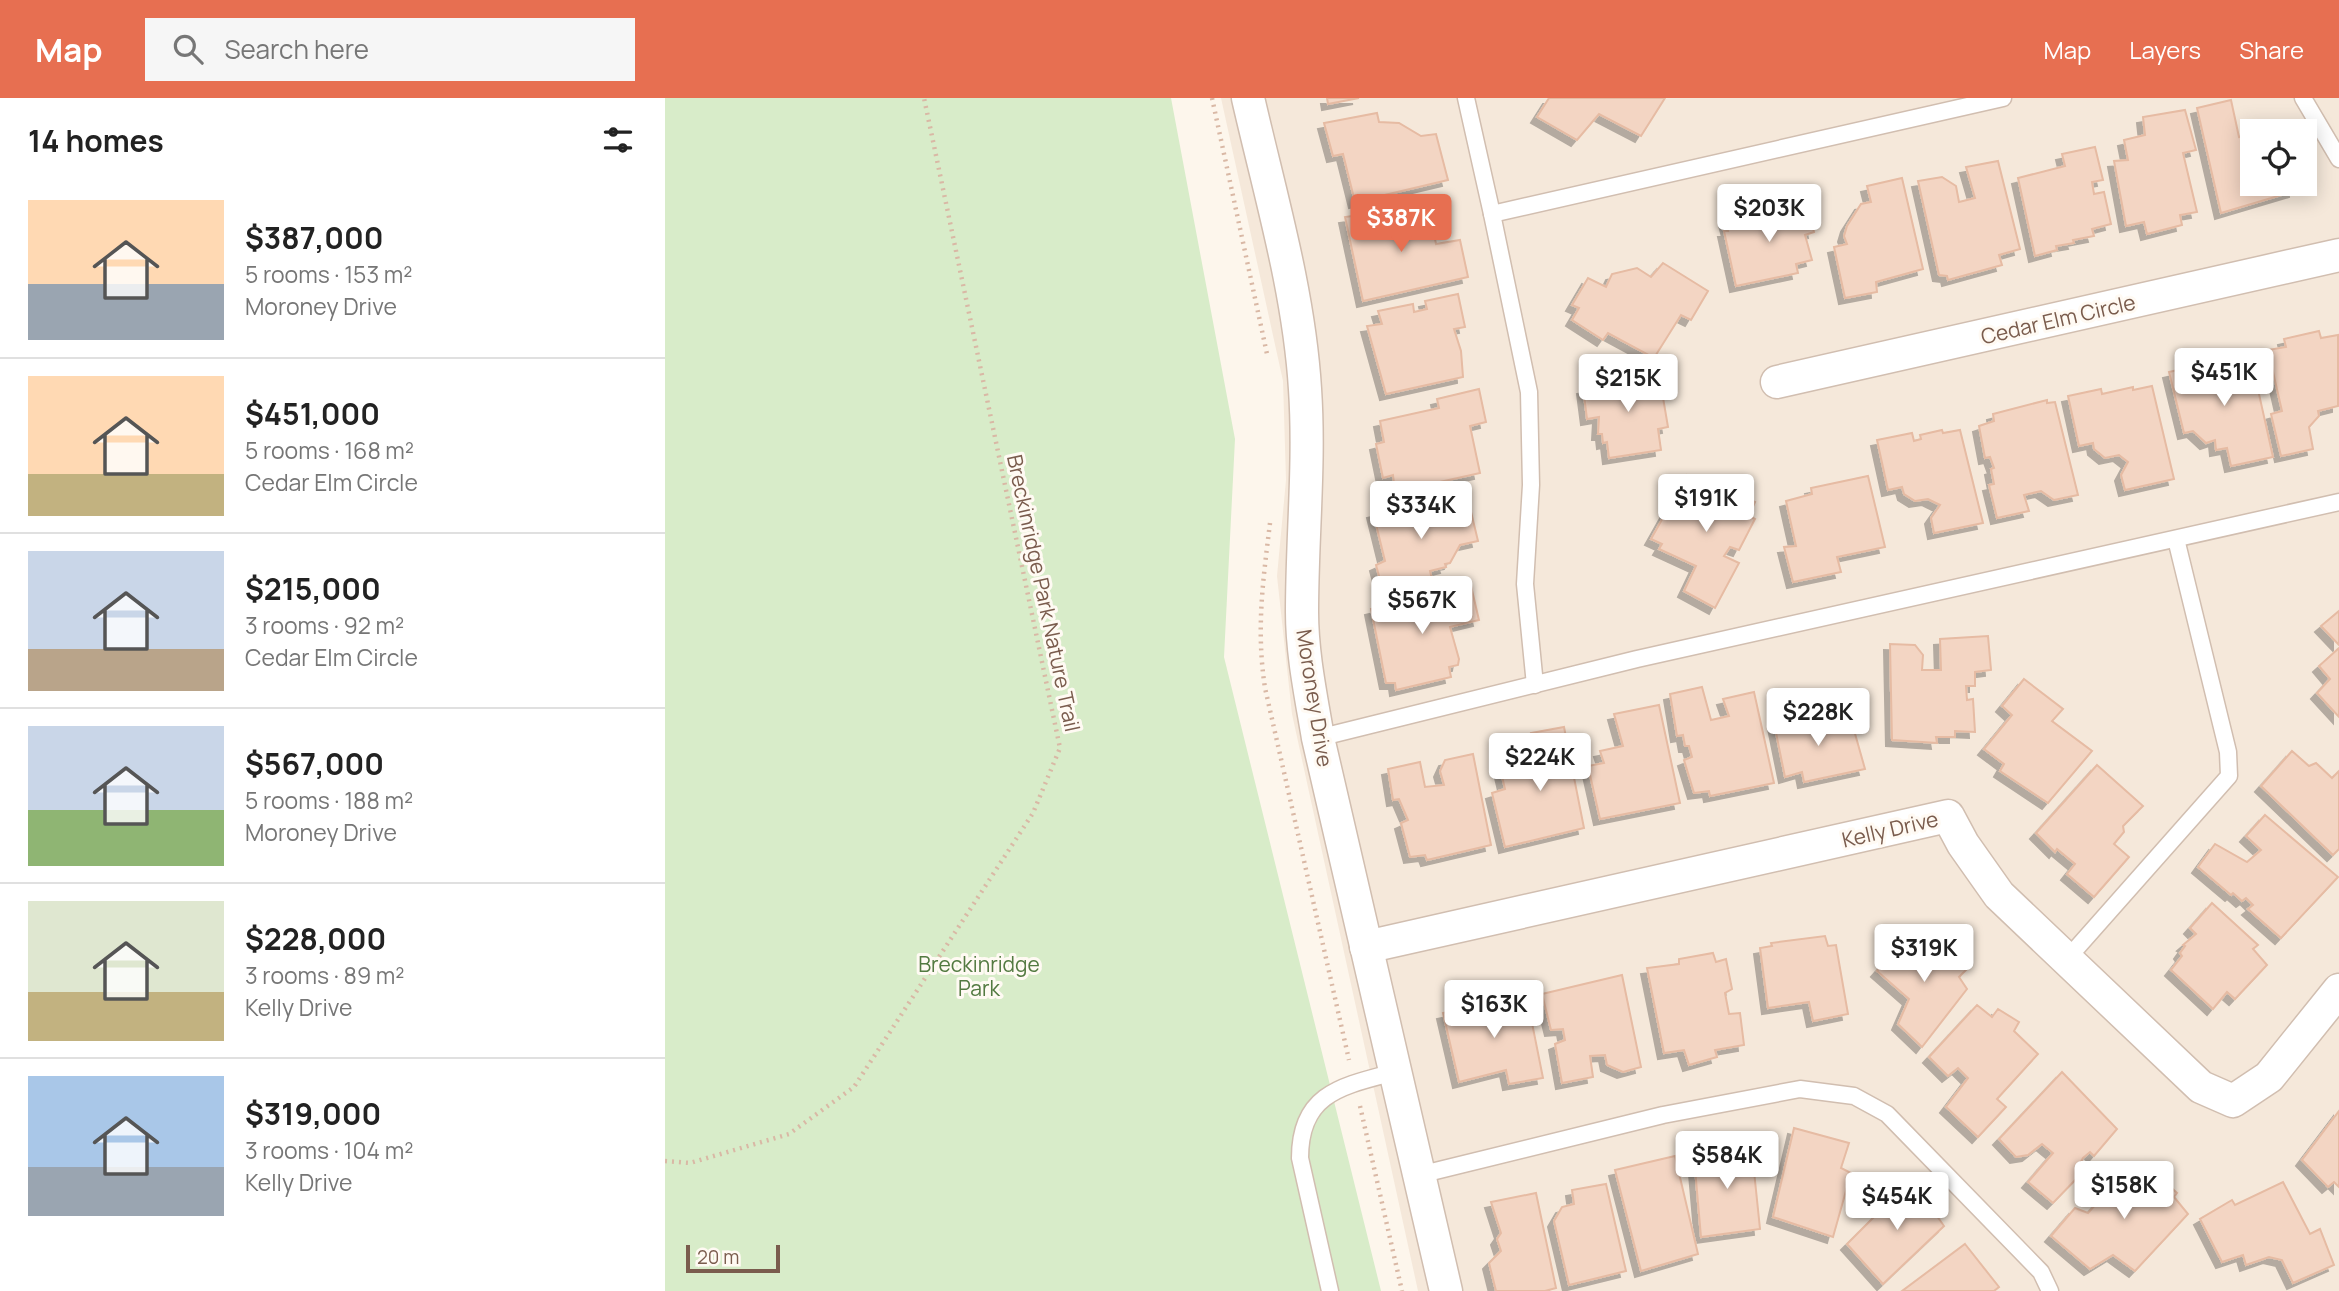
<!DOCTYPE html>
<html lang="en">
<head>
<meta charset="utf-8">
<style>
  body { margin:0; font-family:Manrope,sans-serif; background:#f6f6f6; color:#222; height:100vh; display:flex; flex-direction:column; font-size:26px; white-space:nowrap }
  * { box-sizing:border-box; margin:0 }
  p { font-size:23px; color:#767676 }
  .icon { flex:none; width:38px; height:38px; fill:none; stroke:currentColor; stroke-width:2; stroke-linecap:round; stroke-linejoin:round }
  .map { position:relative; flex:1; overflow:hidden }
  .panel { display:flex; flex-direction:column; background:#fff; width:665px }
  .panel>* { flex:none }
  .buttons { position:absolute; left:1575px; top:21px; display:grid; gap:14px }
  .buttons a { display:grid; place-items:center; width:77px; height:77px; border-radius:0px; background:#fff; box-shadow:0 4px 18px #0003; font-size:35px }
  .scale { position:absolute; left:21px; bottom:18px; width:94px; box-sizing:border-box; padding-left:7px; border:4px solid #7a5c4d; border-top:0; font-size:19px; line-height:24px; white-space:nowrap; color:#7a5c4d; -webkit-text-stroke:5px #fffaf3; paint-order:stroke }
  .price { position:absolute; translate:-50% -60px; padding:0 16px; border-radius:7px; background:#fff; color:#222; font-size:23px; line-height:46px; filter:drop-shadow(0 2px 4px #0008) }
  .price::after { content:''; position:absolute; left:50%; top:42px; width:21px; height:16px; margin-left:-10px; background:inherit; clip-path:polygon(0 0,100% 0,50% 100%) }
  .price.active { background:#e76f51; color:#fff }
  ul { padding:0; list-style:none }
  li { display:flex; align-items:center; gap:21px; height:175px; padding:0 28px }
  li+li { border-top:2px solid #e0e0e0 }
  li span { display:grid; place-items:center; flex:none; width:196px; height:140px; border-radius:0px; color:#555 }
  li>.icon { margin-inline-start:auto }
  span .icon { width:84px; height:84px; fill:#fffc; stroke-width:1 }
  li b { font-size:30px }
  h2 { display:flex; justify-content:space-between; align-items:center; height:84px; padding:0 28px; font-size:30px }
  header { display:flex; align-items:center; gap:42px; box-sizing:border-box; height:98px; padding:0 35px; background:#e76f51; color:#fff }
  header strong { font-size:33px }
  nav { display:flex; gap:38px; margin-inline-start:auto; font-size:24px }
  .search { width:490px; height:63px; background:#f6f6f6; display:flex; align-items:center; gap:18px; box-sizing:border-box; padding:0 24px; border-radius:0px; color:#767676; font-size:26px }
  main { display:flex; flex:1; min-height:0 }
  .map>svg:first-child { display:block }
  .residential { fill:#f5e8da; fill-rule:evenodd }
  .green { fill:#d8ecc9 }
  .building { fill:#f3d5c3; stroke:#e6bba3; stroke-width:2; filter:url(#shadow) }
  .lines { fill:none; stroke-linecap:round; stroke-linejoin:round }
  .lane-casing { stroke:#d1beb0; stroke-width:19 }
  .street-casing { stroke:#d1beb0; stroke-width:35 }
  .path { stroke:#d9b8a5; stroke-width:4.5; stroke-dasharray:2 5; stroke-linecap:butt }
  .lane { stroke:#fff; stroke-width:16 }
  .street { stroke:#fff; stroke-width:32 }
  .labels { text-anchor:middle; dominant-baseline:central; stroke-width:6; stroke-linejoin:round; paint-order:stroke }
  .street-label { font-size:21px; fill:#7a5c4d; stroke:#fffaf3 }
  .park-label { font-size:21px; fill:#537a41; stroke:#fffaf3 }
</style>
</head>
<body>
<header>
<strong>Map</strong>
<div class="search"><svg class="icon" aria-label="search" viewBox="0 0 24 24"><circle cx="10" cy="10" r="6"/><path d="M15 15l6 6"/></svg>Search here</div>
<nav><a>Map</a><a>Layers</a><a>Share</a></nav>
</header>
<main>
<section class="panel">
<h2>14 homes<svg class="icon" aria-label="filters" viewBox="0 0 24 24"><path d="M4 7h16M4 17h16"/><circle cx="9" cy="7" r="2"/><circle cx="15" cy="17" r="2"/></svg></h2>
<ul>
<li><span style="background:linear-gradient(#ffd9b3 60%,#9aa5b1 0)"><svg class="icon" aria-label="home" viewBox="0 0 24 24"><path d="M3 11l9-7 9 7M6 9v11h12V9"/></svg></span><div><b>$387,000</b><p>5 rooms · 153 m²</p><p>Moroney Drive</p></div></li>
<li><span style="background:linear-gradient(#ffd9b3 70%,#c2b280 0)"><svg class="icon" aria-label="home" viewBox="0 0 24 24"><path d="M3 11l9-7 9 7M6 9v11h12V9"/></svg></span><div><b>$451,000</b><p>5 rooms · 168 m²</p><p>Cedar Elm Circle</p></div></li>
<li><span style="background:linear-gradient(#c9d6e8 70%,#b9a48a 0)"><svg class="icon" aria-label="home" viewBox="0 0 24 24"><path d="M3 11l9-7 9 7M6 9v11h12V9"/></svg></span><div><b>$215,000</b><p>3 rooms · 92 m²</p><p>Cedar Elm Circle</p></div></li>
<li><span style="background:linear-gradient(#c9d6e8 60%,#8fb573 0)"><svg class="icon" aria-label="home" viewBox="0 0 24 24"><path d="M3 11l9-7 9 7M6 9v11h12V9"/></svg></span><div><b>$567,000</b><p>5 rooms · 188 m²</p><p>Moroney Drive</p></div></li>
<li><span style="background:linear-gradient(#dfe7d0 65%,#c2b280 0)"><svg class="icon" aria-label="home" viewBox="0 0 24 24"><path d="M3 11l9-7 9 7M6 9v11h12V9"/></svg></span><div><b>$228,000</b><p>3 rooms · 89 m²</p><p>Kelly Drive</p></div></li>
<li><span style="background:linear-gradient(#a9c7e8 65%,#9aa5b1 0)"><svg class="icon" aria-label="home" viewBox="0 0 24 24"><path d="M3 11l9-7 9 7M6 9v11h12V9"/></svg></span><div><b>$319,000</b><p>3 rooms · 104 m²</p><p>Kelly Drive</p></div></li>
</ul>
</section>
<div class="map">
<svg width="1674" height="1193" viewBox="0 0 1674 1193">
  <defs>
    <filter id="shadow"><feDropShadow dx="-6" dy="6" stdDeviation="0" flood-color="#0004"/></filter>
  </defs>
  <rect width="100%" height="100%" fill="#fdf6ec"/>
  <path class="residential" d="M556 0H1674V1193H753L627 616 612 478 621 382 618 283ZM1587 33H1640V86H1587Z"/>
  <path class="green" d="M0 0H506L570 341 559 559 716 1193H0Z"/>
  <g class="building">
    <path d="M662 0H694L663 6Z"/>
    <path d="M884 0H1000L976 38 934 16 912 42 872 19Z"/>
    <path d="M1566 2 1574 39 1587 37V86H1629L1630 93 1556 115 1532 10Z"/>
    <path d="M1520 12 1531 52 1518 55 1532 114 1515 117 1517 127 1482 136 1479 124 1461 128 1449 63 1463 62 1459 42 1480 37 1478 19Z"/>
    <path d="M712 15 714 24 734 25 756 38 771 36 783 82 690 104 678 56 668 58 659 25Z"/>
    <path d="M1430 49 1438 82 1427 84 1429 96 1439 94 1446 126 1427 131 1429 138 1408 142 1409 145 1391 148 1392 152 1370 158 1353 80 1400 68 1397 56Z"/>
    <path d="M1333 63 1355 151 1334 157 1337 167 1283 182 1282 178 1274 177 1253 83 1277 79 1291 88 1294 104 1310 100 1301 69Z"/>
    <path d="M1237 80 1258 171 1211 184 1212 194 1180 200 1169 149 1182 146 1179 138 1182 128 1196 106 1206 104 1202 88Z"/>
    <path d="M1142 103 1149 134 1140 137 1147 162 1131 166 1133 175 1071 188 1059 133H1063L1060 122 1090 115 1092 127 1104 123 1101 112Z"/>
    <path d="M764 111 771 146 795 142 803 179 698 203 680 119 730 112 731 118Z"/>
    <path d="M998 165 1043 193 1026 222 1016 217 989 260 943 235 938 242 907 222 914 210 907 207 923 180 941 189 947 176 972 170 986 179Z"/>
    <path d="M793 196 800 229 789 231 796 253 798 279 721 296 702 228 717 226 713 213 748 206 749 214 762 211 760 203Z"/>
    <path d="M1654 233 1656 240 1673 237V308L1653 313 1654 318 1644 329 1648 351 1616 358 1606 316 1617 313 1603 252 1621 249 1619 241Z"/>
    <path d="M1578 257 1579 261 1586 260 1608 359 1566 368 1562 350 1551 352 1550 342 1541 345 1528 333 1519 335 1504 274Z"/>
    <path d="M994 276 1003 329 993 331 996 352 944 360 942 344 938 345 937 336H933L934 319 922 321 918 290 932 287 931 284Z"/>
    <path d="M1487 288 1509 381 1460 392 1456 377 1463 364 1454 357 1440 360 1429 351 1428 345 1414 348 1403 298 1436 291 1437 296 1468 289V292Z"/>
    <path d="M814 291 821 324 805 328 815 375 730 394 728 377 718 380 711 346 719 344 715 323 774 310 772 301Z"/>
    <path d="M1382 302V305L1390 304 1413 397 1389 402 1376 393 1359 397 1364 413 1332 420 1324 387 1329 386 1326 371 1329 370 1325 359 1320 360 1314 328 1329 323 1328 316Z"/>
    <path d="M1277 332 1278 335 1295 332 1318 425 1269 435 1266 420 1275 407 1263 401 1250 403 1239 396 1237 389 1223 392 1212 342 1247 335 1249 343 1256 341 1255 337Z"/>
    <path d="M1022 377 1042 385 1045 381 1090 404 1084 418 1090 421 1074 452 1065 449 1059 458 1074 465 1050 510 1019 493 1031 468 994 451 997 446 986 441Z"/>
    <path d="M1203 378 1220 449 1172 459 1176 474 1128 484 1119 449 1131 448 1121 403 1147 396 1146 390Z"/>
    <path d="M801 393 813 443 795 447 785 465 780 466 781 469 765 473 769 489 720 500 711 467 720 463 708 414Z"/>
    <path d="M806 488 814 522 785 529 794 561 793 567 784 569 786 579 731 592 730 585H721L706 511Z"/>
    <path d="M1674 513V547L1656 528Z"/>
    <path d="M1323 538 1326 572 1310 574V588H1301L1302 602 1308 601 1310 634 1290 633V639H1271L1272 645 1227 642 1225 546 1250 547 1258 557 1257 572H1276L1275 541Z"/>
    <path d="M1674 550V619L1652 595 1665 581 1654 568Z"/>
    <path d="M1359 581 1398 611 1387 623 1427 653 1383 705 1335 673 1339 666 1319 651 1347 617 1337 608Z"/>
    <path d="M1037 589 1046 622 1064 618 1058 601 1089 594 1109 685 1045 698 1044 693 1029 695 1019 662 1027 659 1024 648H1020L1018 637 1012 638 1005 596Z"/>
    <path d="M994 607 1015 705 935 721 923 668 939 665 935 653 958 648 949 616Z"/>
    <path d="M1138 617 1142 628 1185 618 1200 671 1139 684 1137 674 1120 679 1109 625Z"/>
    <path d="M899 629 919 730 840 749 827 695 840 691 836 674 856 669 854 655 870 652 866 635Z"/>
    <path d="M1627 653 1644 668 1651 665 1667 680 1674 673V751L1668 757 1596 688Z"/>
    <path d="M808 656 826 747 762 762 760 757 745 759 736 725 743 722 734 701 728 702 723 671 755 664 760 689 779 687 775 673 780 662Z"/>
    <path d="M1432 667 1478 708 1458 728 1459 734 1449 746 1464 759 1429 799 1402 776 1410 766 1392 751 1390 754 1371 735Z"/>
    <path d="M1600 717 1673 779 1616 840 1583 811 1588 807 1581 800 1577 803 1568 795 1566 797 1533 769 1550 746 1582 764 1596 752 1581 738Z"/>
    <path d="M1547 805 1593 847 1588 851 1602 867 1570 901 1562 894 1548 911 1506 872 1517 858 1515 855 1520 848 1518 847 1531 836 1525 830Z"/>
    <path d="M1250 830 1301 872 1294 879 1302 891 1257 949 1233 926 1244 901 1212 873Z"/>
    <path d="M1160 838 1163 848 1171 847 1183 916 1148 923 1144 904 1103 910 1095 850 1107 848 1106 845Z"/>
    <path d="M1048 855 1051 864 1061 861 1067 891 1060 895 1064 916 1075 915 1079 947 1050 952 1052 959 1024 967 1019 952 999 955 982 870 1014 866V861Z"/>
    <path d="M957 877 976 969 958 974 942 967 940 957 925 958 928 979 897 985 890 946 900 942 898 931 886 932 877 896Z"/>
    <path d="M835 897 837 905 862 900 878 980 844 986 841 972 794 984 778 915 807 909 805 904Z"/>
    <path d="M1312 907 1327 919 1333 911 1354 924 1349 933 1373 956 1332 1001 1341 1009 1313 1039 1281 1009 1303 980 1293 970 1283 978 1264 959Z"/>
    <path d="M1397 974 1452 1031 1429 1058 1425 1054 1418 1060 1411 1073 1414 1078 1388 1105 1363 1084 1388 1055 1377 1046 1363 1057 1351 1059 1334 1041Z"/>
    <path d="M1674 1013V1089L1669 1084 1663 1089 1637 1062Z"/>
    <path d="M1129 1030 1184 1045 1176 1070 1186 1075 1168 1139 1108 1119Z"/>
    <path d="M1086 1044 1095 1131 1036 1139 1029 1059 1054 1058 1053 1045Z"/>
    <path d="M1010 1058 1033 1156 976 1173 950 1072Z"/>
    <path d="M1467 1066 1476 1074 1483 1069 1512 1095 1509 1099 1523 1116 1470 1173 1448 1157 1425 1171 1386 1138 1410 1110 1423 1115Z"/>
    <path d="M1248 1080 1272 1104 1265 1108 1279 1128 1218 1186 1182 1146Z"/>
    <path d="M1618 1084 1645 1136 1655 1131 1669 1167 1628 1185 1617 1162 1604 1159 1581 1167 1578 1157 1557 1164 1535 1121 1567 1102 1570 1107Z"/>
    <path d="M941 1086 961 1173 904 1187 889 1123 897 1109 909 1106 907 1092Z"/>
    <path d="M871 1095 891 1190 880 1193H831L824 1165 836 1153 832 1141 836 1135 826 1104Z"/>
    <path d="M1300 1146 1334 1189 1329 1193H1237Z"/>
  </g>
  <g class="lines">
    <defs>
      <g id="lane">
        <path d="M801 0 827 116 1338 0"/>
        <path d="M1638 0 1674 61"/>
        <path d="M827 116 864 294 866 387 860 486 870 587"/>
        <path d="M653 640 972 561 1674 404"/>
        <path d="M1402 861 1564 678 1563 654 1511 441"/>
        <path d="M754 1077 998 1017 1135 991 1189 998 1222 1016 1376 1174 1385 1193"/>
        <path d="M665 1193 635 1060C635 995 677 988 730 974"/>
      </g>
      <g id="street">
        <path d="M583 0C605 96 634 193 640 291 645 365 637 439 637 514 637 556 646 598 653 640L781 1193"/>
        <path d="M1112 284 1674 157"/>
        <path d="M701 849 1283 718 1298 746 1334 797 1536 989 1568 1003 1604 979 1674 892"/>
      </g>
    </defs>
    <use href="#lane" class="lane-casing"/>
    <use href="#street" class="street-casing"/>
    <g class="path">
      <path d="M547 0 602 256"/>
      <path d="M605 425C598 483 591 531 600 590L684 962"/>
      <path d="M695 1008 737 1193"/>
      <path d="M0 1063 25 1065 124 1036 189 989 368 715 395 650 259 0"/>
    </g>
    <use href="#lane" class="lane"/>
    <use href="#street" class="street"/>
  </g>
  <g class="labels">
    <g class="street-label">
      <text transform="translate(1393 221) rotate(-13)">Cedar Elm Circle</text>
      <text transform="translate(379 495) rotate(78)">Breckinridge Park Nature Trail</text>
      <text transform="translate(650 600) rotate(81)">Moroney Drive</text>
      <text transform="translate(1225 731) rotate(-13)">Kelly Drive</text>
    </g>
    <g class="park-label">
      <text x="314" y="866">Breckinridge<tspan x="314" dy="24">Park</tspan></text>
    </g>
  </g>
</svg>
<div class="buttons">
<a><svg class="icon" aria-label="locate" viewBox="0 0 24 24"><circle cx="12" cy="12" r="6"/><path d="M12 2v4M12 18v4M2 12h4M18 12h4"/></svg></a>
</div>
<div class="scale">20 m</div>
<b class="price" style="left:1104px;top:146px">$203K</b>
<b class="price active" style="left:736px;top:156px">$387K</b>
<b class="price" style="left:1559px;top:310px">$451K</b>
<b class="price" style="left:963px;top:316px">$215K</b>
<b class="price" style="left:1041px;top:436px">$191K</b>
<b class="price" style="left:756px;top:443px">$334K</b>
<b class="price" style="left:757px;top:538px">$567K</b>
<b class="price" style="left:1153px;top:650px">$228K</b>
<b class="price" style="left:875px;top:695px">$224K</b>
<b class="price" style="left:1259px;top:886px">$319K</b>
<b class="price" style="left:829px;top:942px">$163K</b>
<b class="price" style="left:1062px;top:1093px">$584K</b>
<b class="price" style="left:1459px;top:1123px">$158K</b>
<b class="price" style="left:1232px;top:1134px">$454K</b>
</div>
</main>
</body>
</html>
